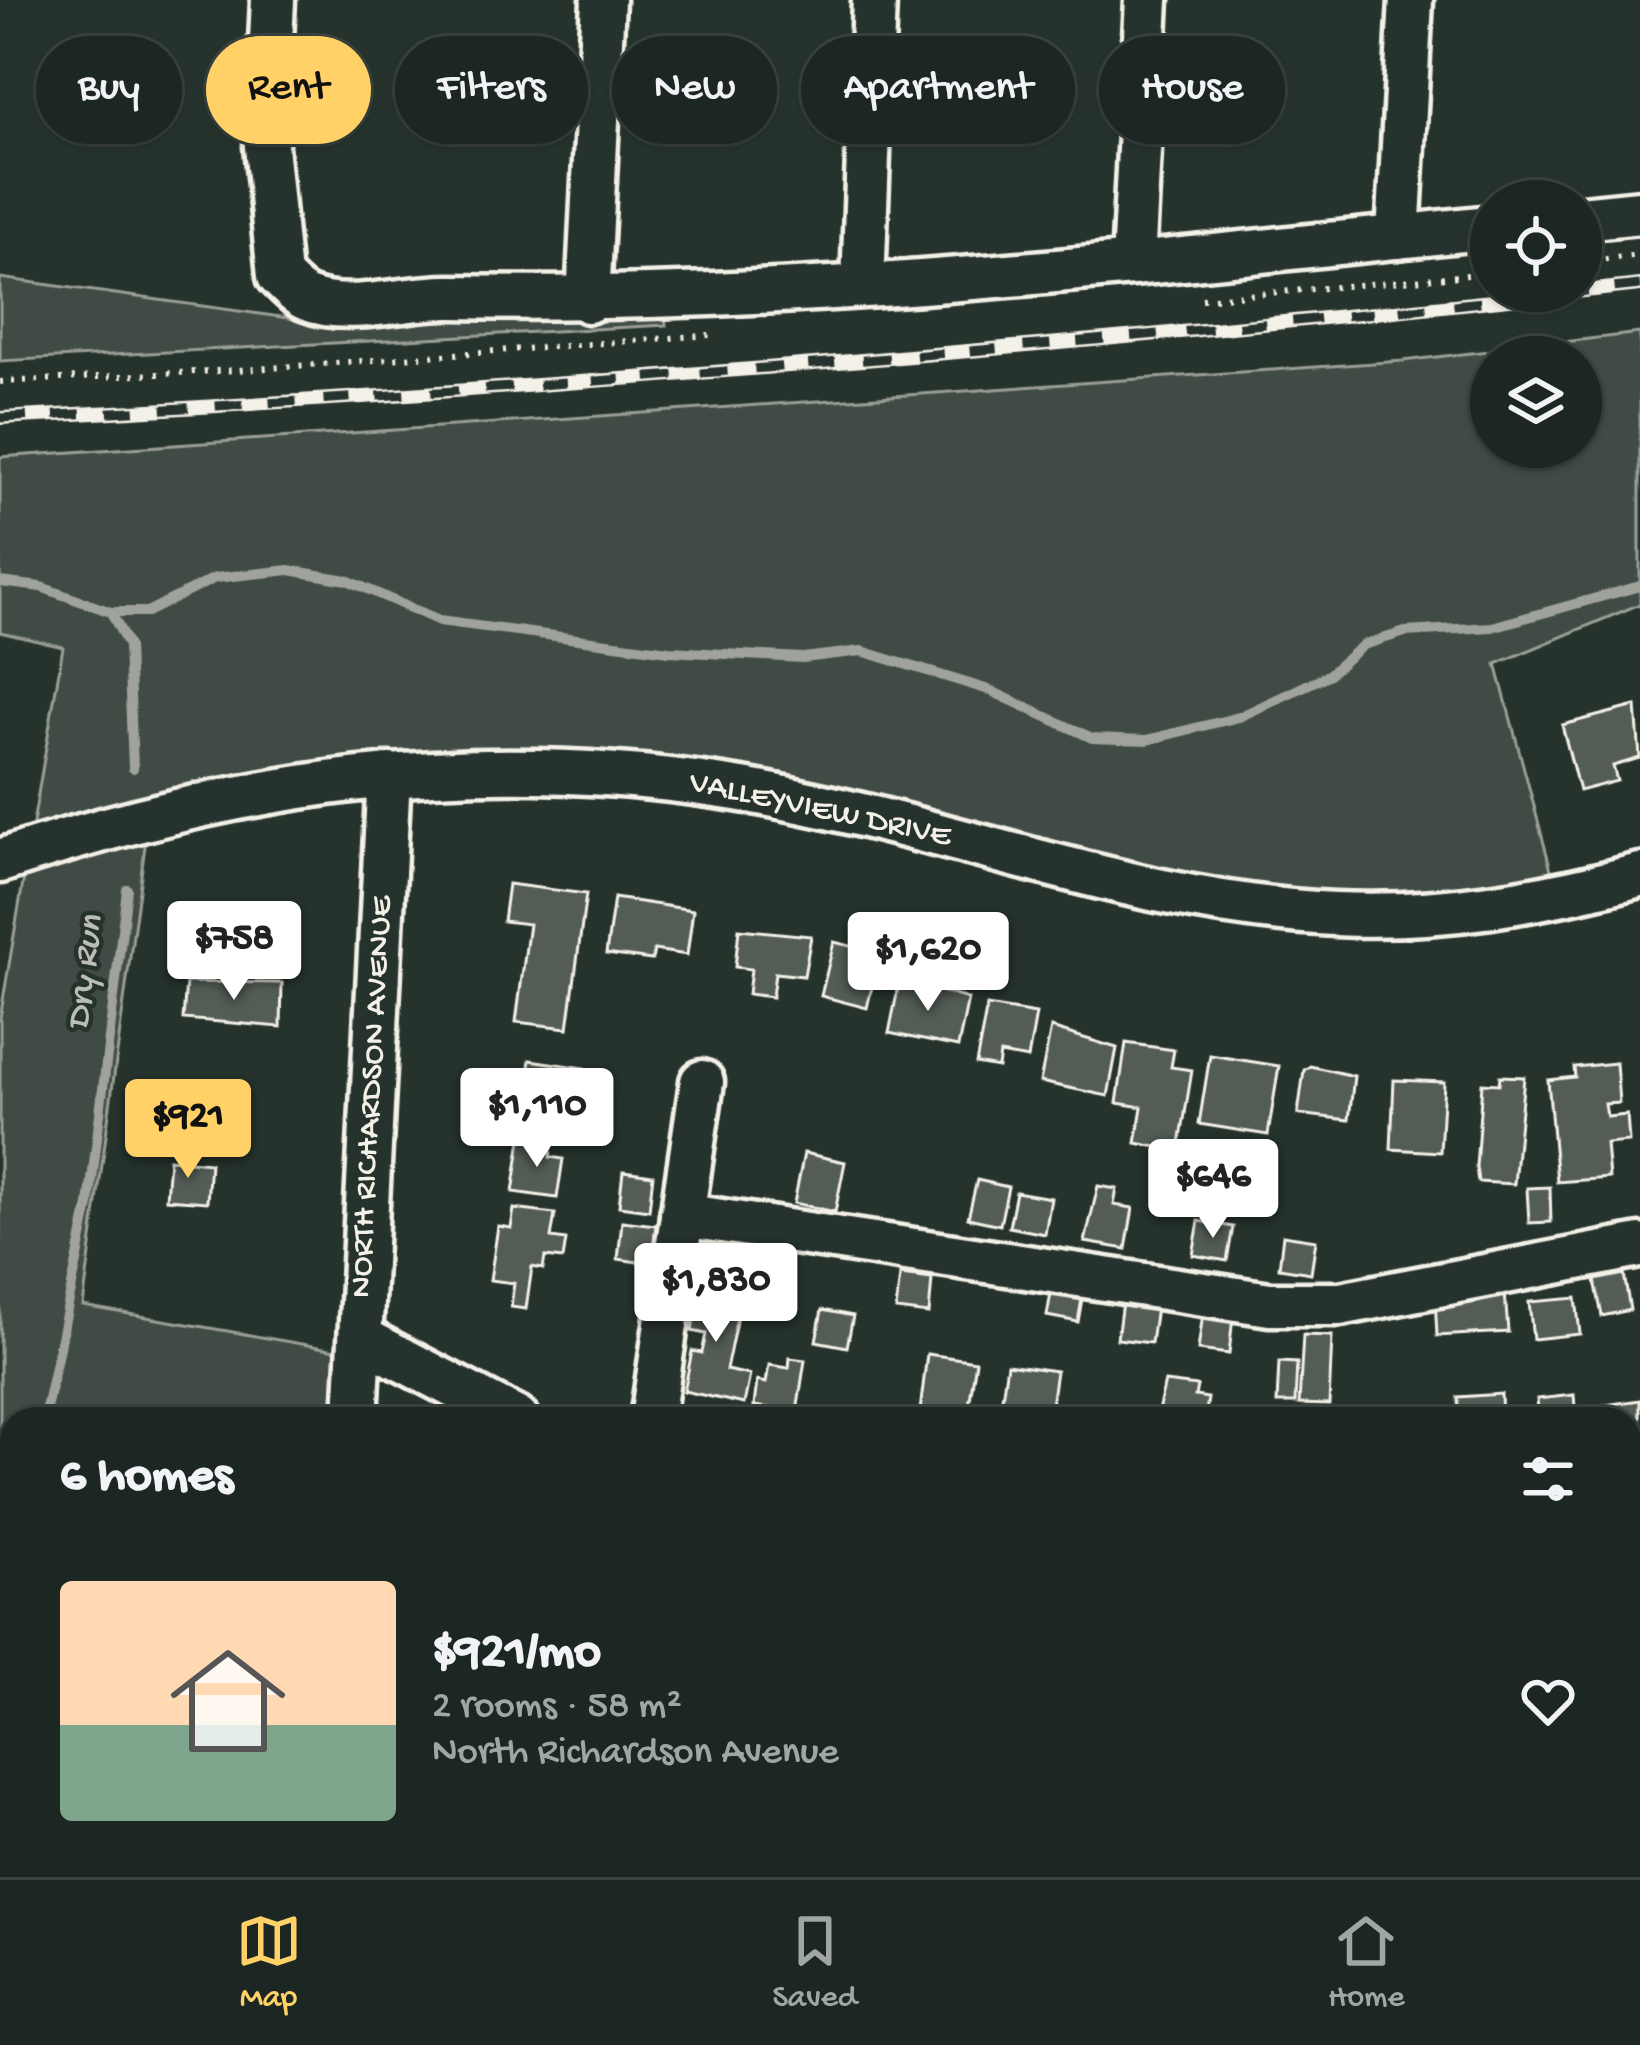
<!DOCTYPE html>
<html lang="en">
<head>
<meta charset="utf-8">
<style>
  body { margin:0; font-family:"Gochi Hand",sans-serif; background:#252e2a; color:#f1f3f6; height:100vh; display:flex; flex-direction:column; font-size:45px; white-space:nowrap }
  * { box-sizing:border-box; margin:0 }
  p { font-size:39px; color:#a0a5a5 }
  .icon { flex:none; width:66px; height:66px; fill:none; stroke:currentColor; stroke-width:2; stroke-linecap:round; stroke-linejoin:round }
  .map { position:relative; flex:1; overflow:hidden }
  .side { position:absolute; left:0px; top:1407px; width:1641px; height:471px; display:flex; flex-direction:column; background:#1c2622; border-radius:36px 36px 0 0; box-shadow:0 3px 9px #0004,0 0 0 3px #3a4340 }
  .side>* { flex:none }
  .banner { position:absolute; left:36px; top:36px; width:1569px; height:108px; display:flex; gap:24px }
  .tools { position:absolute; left:1470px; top:180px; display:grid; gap:24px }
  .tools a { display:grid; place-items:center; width:132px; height:132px; border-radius:50%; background:#1c2622; box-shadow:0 3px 9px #0004,0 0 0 3px #3a4340; font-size:60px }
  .price { position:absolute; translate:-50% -102px; padding:0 27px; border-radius:12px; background:#fff; color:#222; font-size:39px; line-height:78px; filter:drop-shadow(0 3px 6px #0008) }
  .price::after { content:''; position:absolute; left:50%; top:72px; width:36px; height:27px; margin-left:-18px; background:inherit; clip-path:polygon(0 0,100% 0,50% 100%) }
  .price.selected { background:#ffd166; color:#111 }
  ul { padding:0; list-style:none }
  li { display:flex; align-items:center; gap:36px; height:300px; padding:0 60px }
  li+li { border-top:3px solid #3a4340 }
  li span { display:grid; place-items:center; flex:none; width:336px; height:240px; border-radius:12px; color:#555 }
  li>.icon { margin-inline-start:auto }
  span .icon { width:144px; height:144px; fill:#fffc; stroke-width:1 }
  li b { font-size:51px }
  h2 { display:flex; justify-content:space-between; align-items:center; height:144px; padding:0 60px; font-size:51px }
  .tag { padding:0 42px; border-radius:54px; background:#1c2622; box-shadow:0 3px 9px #0004,0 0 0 3px #3a4340; font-size:42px; line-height:108px }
  .tag.selected { background:#ffd166; color:#111 }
  .dock { display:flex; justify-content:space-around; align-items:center; height:168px; border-top:3px solid #3a4340; background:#1c2622; font-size:33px; color:#a0a5a5 }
  .dock a { display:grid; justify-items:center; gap:6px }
  .dock .selected { color:#ffd166 }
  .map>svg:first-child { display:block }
  .green { fill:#414b45; stroke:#9a9e96; stroke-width:3; fill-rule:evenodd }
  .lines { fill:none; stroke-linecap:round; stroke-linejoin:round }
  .stream { stroke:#9fa39b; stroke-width:10 }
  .building { fill:#525c55; stroke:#f4f1e8; stroke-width:3 }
  .minor-casing { stroke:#f4f1e8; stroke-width:51 }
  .path { stroke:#f4f1e8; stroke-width:6; stroke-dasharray:3 9; stroke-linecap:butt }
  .minor { stroke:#26332d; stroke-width:42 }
  .rail-casing { stroke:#f4f1e8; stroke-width:14 }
  .rail { stroke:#26332d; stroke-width:9; stroke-dasharray:27; stroke-linecap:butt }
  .labels { text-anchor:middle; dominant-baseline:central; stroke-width:9; stroke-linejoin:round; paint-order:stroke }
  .street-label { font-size:33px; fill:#f4f1e8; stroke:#26332d }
  .water-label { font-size:36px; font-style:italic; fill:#bcbdb5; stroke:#26332d }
</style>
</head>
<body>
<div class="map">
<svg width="1640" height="1877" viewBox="0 0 1640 1877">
  <rect width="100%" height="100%" fill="#26332d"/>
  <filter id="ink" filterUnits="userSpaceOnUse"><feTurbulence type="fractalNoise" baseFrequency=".00833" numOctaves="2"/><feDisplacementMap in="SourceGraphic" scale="24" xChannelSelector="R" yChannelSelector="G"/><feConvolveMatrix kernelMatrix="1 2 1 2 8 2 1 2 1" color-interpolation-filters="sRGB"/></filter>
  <g filter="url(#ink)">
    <g class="green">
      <path d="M0 278 303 320 665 314 666 325 0 361Z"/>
      <path d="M1640 333V604L1496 664 1558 896 1398 915 582 773 149 816 83 1306 359 1354 356 1419H12V1754L0 1740V1018L63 647 0 632V457L1403 361ZM1491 357H1581V447H1491Z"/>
      <path d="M109 1866H1399L1397 1877H119Z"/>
    </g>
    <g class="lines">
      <g class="stream">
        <path d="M0 582 41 587 111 612H147L215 578 289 570 347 580 439 621 669 651 803 658 862 651 989 690 1092 738 1147 740 1239 717 1328 675 1363 645 1405 632 1492 627 1640 586"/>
        <path d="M111 612 128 646 133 768"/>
        <path d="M44 1419 89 1205 127 889"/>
        <path d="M0 1551 12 1546"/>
        <path d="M0 1596 12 1614"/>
        <path d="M233 1866 242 1877"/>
        <path d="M1117 1866 1143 1877"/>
      </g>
    </g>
    <g class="building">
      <path d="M1636 706 1640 758 1613 766 1617 781 1579 791 1562 725Z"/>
      <path d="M508 884 586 894 568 1028 516 1022 529 924 503 921Z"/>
      <path d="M614 898 693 910 687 955 654 950 652 960 606 954Z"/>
      <path d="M739 929 811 936 804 976 775 973 772 997 748 994 751 969 735 967Z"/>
      <path d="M834 942 880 953 867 1008 821 996Z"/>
      <path d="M900 979 968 999 958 1047 889 1033Z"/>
      <path d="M186 982 282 983 281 1027 183 1019Z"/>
      <path d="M987 1006 1036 1014 1028 1059 1000 1054 998 1068 976 1064Z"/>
      <path d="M1051 1028 1117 1048 1108 1096 1040 1082Z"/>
      <path d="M1126 1043 1174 1050 1171 1067 1192 1070 1179 1151 1136 1143 1142 1107 1117 1103Z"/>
      <path d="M1210 1055 1279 1066 1268 1135 1199 1124Z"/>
      <path d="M530 1060 584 1068 576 1121 522 1113Z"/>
      <path d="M1616 1063 1619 1103 1605 1104 1607 1117 1627 1115 1629 1142 1606 1144 1609 1178 1557 1182 1548 1080 1575 1077 1574 1067Z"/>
      <path d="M1310 1066 1354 1076 1349 1120 1298 1114 1304 1070Z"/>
      <path d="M1500 1076 1524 1077 1514 1184 1478 1182 1476 1167 1482 1083 1499 1084Z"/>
      <path d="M1394 1080 1444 1082 1440 1152 1391 1149Z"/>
      <path d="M521 1139 552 1144 550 1157 563 1159 557 1198 513 1192Z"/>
      <path d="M804 1153 845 1162 835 1212 794 1203Z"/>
      <path d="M169 1159 210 1163 207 1202 166 1199Z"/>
      <path d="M623 1171 653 1175 649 1210 619 1206Z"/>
      <path d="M977 1180 1008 1187 1000 1225 968 1218Z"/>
      <path d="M1098 1186 1117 1189 1114 1205 1133 1208 1126 1249 1085 1242Z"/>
      <path d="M1550 1187 1551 1222 1529 1223 1527 1188Z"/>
      <path d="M1016 1192 1051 1198 1045 1234 1009 1227Z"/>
      <path d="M514 1209 555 1214 551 1238 566 1240 563 1259 545 1257 543 1269 532 1267 526 1309 511 1307 514 1283 490 1280 498 1226 511 1228Z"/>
      <path d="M622 1221 656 1225 651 1264 618 1259Z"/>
      <path d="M1199 1221 1233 1227 1227 1261 1193 1255Z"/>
      <path d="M1283 1235 1316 1240 1311 1273 1279 1268Z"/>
      <path d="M1624 1274 1630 1310 1602 1316 1595 1280Z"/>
      <path d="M900 1275 932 1279 929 1314 896 1310Z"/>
      <path d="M702 1280 743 1288 726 1370 750 1375 744 1404 684 1391 692 1351 702 1353 706 1334 692 1331Z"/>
      <path d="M1052 1287 1083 1293 1078 1322 1047 1316Z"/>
      <path d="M1505 1292 1508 1332 1437 1336 1435 1297Z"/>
      <path d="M1576 1298 1580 1334 1533 1339 1529 1302Z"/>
      <path d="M1122 1302 1156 1307 1151 1343 1117 1339Z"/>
      <path d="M822 1310 853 1316 847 1347 816 1341Z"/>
      <path d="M1203 1313 1233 1316 1229 1354 1198 1350Z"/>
      <path d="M1303 1335 1332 1336 1329 1405 1299 1404Z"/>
      <path d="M927 1354 976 1361 967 1419H919Z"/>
      <path d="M790 1358 805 1360 797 1412 754 1406 757 1381 766 1383 769 1365 789 1368Z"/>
      <path d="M1279 1362 1297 1363 1295 1403H1277Z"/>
      <path d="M1007 1364 1056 1371 1049 1419H984L985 1410 1000 1412Z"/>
      <path d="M1165 1382 1197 1386 1195 1396 1208 1398 1205 1419H1156Z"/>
      <path d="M1501 1394 1502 1419H1459L1458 1397Z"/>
      <path d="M1574 1395 1576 1419H1539L1537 1399Z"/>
      <path d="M1640 1400V1449L1629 1451V1419H1600L1598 1406Z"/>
      <path d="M1074 1408 1129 1415 1128 1419H1073Z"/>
      <path d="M1640 1626V1702L1629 1703V1627Z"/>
    </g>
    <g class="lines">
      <defs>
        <g id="minor">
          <path d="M273 0 266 146 279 276C287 284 297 295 307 299 350 316 405 296 451 297 798 304 1146 263 1491 227"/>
          <path d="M1581 218 1640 212"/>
          <path d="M1398 237 1411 0"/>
          <path d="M1133 263 1147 0"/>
          <path d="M863 285 874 0"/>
          <path d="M588 301 603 0"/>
          <path d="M0 861C245 781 466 748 723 787 929 818 1126 905 1335 914 1440 919 1540 901 1640 875"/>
          <path d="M682 1215 1270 1304H1340L1640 1246"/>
          <path d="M361 1338 517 1419"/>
          <path d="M356 1419 389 775"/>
          <path d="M652 1419 702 1082"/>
          <path d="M1629 1537 1640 1535"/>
          <path d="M417 1866 424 1877"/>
        </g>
      </defs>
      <use href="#minor" class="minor-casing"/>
      <g class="path">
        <path d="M1581 262 1640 255"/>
        <path d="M1202 299 1491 273"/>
        <path d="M0 382 255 369 710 335"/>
      </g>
      <use href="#minor" class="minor"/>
      <defs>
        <path id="rail" d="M0 418C548 390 1095 345 1640 285"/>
      </defs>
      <use href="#rail" class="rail-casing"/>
      <use href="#rail" class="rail"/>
    </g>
  </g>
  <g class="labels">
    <g class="street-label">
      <text transform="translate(820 811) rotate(12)">VALLEYVIEW DRIVE</text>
      <text transform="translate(373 1097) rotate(-87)">NORTH RICHARDSON AVENUE</text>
    </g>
    <g class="water-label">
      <text transform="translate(87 973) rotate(-83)">Dry Run</text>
    </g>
  </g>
</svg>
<div class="tools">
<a><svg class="icon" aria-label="locate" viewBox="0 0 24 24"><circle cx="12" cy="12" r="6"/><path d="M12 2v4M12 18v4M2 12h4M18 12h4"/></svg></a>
<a><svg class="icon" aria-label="layers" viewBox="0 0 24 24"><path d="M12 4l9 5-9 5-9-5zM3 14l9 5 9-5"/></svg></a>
</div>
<b class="price" style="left:234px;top:1003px">$758</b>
<b class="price" style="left:928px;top:1014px">$1,620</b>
<b class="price" style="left:537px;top:1170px">$1,110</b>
<b class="price selected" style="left:188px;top:1181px">$921</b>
<b class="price" style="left:1213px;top:1241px">$646</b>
<b class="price" style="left:716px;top:1345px">$1,830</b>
<div class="banner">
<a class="tag">Buy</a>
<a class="tag selected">Rent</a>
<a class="tag">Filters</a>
<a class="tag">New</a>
<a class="tag">Apartment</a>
<a class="tag">House</a>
</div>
<section class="side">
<h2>6 homes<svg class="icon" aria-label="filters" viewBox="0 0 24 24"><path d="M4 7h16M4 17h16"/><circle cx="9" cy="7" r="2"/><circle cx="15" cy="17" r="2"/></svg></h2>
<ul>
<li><span style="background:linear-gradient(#ffd9b3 60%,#7fa58c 0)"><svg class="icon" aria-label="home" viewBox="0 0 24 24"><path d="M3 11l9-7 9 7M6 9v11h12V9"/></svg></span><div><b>$921/mo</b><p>2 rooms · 58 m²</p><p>North Richardson Avenue</p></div><svg class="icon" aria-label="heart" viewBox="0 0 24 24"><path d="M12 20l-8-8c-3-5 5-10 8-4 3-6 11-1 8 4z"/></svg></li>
</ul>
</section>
</div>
<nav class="dock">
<a class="selected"><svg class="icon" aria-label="map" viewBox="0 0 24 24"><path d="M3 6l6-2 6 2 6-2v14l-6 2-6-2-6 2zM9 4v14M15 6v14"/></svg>Map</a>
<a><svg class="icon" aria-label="saved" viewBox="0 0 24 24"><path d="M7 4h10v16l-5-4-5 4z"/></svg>Saved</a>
<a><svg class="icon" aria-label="home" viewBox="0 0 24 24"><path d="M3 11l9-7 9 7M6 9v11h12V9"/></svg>Home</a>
</nav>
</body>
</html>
